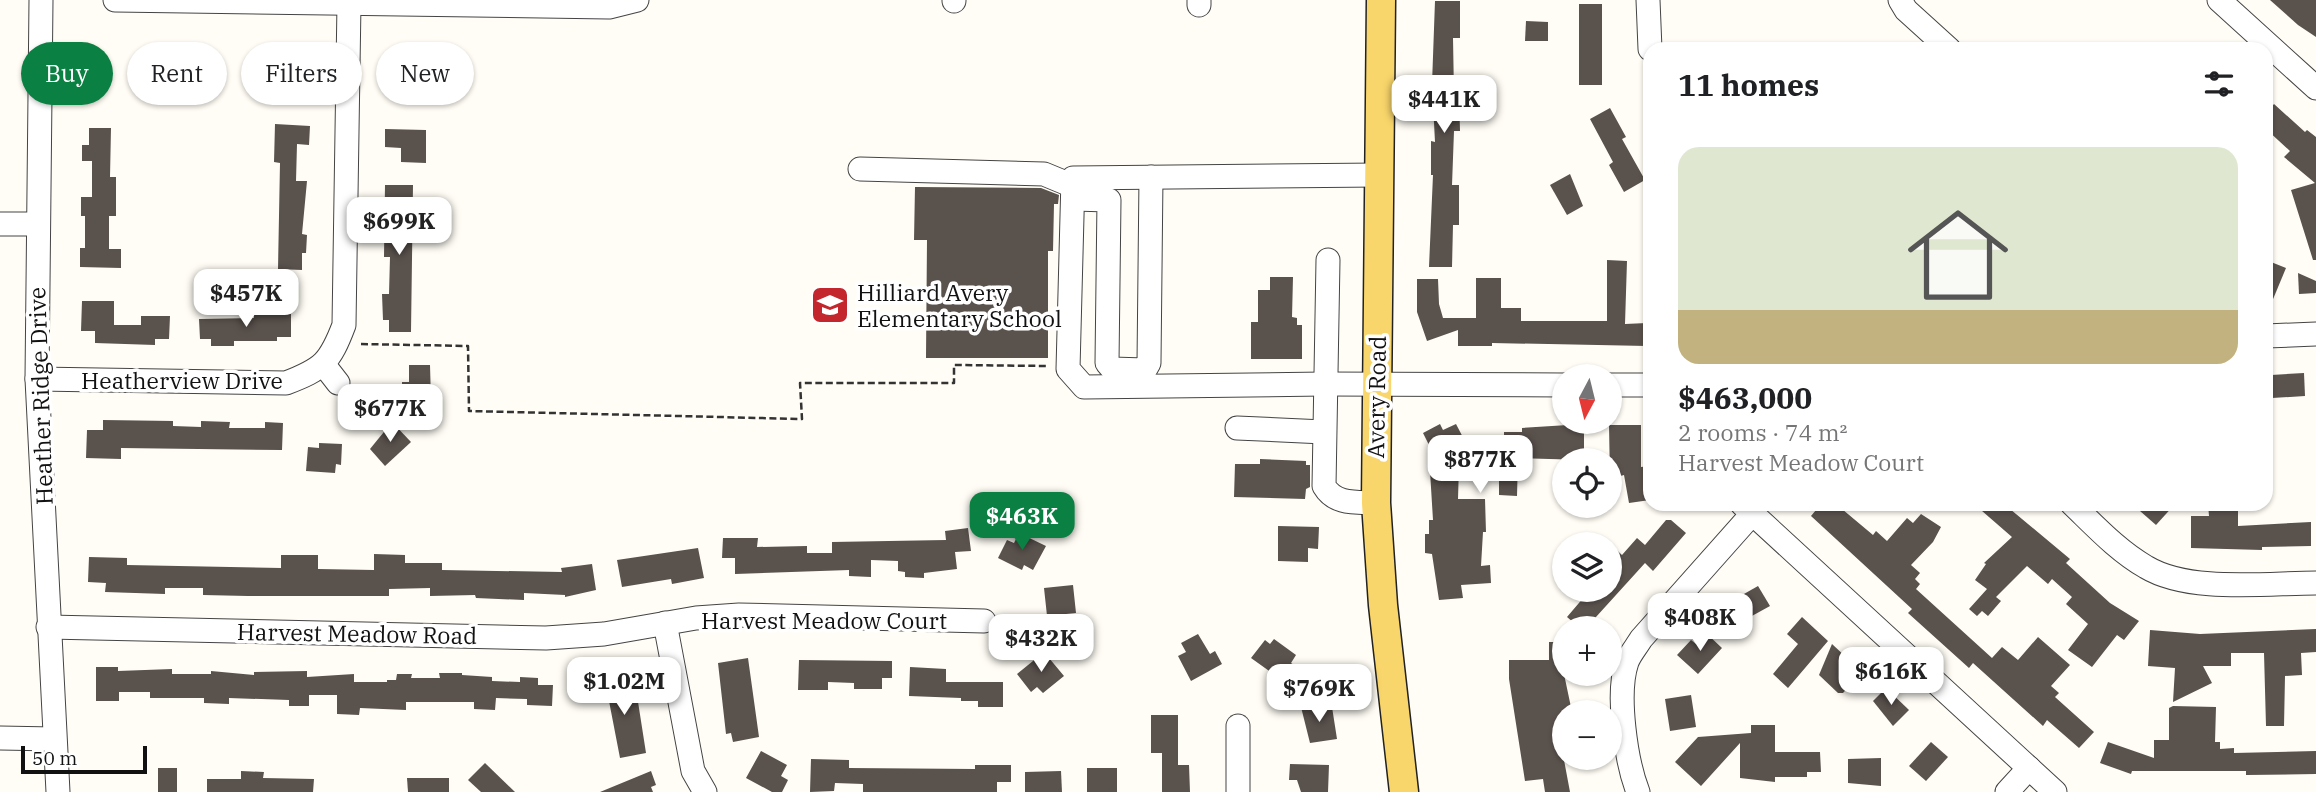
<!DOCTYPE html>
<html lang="en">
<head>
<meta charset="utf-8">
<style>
  body { margin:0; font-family:"IBM Plex Serif",serif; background:#f2f2f2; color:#202124; height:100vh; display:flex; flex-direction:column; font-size:26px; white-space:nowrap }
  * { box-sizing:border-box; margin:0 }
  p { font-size:23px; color:#757577 }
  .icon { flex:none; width:38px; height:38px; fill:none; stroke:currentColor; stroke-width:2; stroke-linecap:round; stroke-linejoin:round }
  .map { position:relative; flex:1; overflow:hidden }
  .drawer { position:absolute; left:1643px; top:42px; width:630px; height:469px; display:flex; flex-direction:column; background:#fff; border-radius:21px; box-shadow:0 2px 5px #0004 }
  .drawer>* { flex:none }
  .top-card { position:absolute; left:21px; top:42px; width:665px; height:63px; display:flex; gap:14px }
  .needle { width:46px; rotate:187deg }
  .tools { position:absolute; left:1552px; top:364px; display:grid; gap:14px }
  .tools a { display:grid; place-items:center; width:70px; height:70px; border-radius:50%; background:#fff; box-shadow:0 2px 5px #0004; font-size:35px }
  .scale { position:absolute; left:21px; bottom:18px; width:126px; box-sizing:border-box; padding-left:7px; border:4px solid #111; border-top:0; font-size:19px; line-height:24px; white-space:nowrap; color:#111; -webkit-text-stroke:5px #fff; paint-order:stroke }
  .price { position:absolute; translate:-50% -60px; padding:0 16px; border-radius:14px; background:#fff; color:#222; font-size:23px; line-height:46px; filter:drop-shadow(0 2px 4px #0008) }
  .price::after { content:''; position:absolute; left:50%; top:42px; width:21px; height:16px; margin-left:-10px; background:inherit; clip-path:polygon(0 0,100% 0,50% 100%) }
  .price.on { background:#0b8043; color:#fff }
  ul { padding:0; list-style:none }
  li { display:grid; align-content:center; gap:14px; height:371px; padding:0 35px }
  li+li { border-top:2px solid #e0e0e0 }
  li span { display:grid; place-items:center; height:217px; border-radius:21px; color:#555 }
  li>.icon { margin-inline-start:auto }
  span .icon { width:126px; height:126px; fill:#fffc; stroke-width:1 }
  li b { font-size:30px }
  h2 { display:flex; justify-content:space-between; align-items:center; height:84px; padding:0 35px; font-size:30px }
  .tag { padding:0 24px; border-radius:32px; background:#fff; box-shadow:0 2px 5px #0004; font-size:24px; line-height:63px }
  .tag.on { background:#0b8043; color:#fff }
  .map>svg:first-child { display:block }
  .building { fill:#5a524d }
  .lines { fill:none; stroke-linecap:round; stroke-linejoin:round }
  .minor-casing { stroke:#444; stroke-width:25 }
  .major-casing { stroke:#222; stroke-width:31 }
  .path { stroke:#333; stroke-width:2.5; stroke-dasharray:7 3.5; stroke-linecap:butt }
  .minor { stroke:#fff; stroke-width:23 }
  .major { stroke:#f9d66b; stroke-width:28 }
  .labels { text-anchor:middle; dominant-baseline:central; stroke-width:7; stroke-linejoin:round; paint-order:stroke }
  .poi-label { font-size:23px; fill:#111; stroke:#fff; text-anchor:start }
  .street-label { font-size:23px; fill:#111; stroke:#fff }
</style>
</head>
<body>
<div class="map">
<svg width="2316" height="792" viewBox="0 0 2316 792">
  <rect width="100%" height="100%" fill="#fffdf5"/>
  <g class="building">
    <path d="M2270 0H2316V37L2298 25Z"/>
    <path d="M1435 1H1460V38H1453L1454 94H1459L1460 131H1454L1452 185H1459V225H1453L1452 267H1429L1433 175H1431V141L1435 142 1432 84Z"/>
    <rect x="1579" y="4" width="23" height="81"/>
    <path d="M1526 21 1548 22V41H1525Z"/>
    <path d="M2274 104 2305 132 2307 130 2316 137V260H2313L2291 190 2315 183 2284 157 2290 151 2266 129V113Z"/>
    <path d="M1610 108 1626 137 1622 139 1645 180 1624 192 1609 165 1613 162 1590 119Z"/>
    <path d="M275 124 310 126 309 145 297 144 296 181H307L302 234 307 235 306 253H302V270L278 269 280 163 274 162Z"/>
    <path d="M89 128H111L110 177H116V216H109V249H121V268L80 267V248H85V216H81V197H92V161H82V145H89Z"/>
    <path d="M385 129 426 130V163L401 162V148L385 147Z"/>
    <path d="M1570 174 1583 206 1567 215 1550 185Z"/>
    <path d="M385 185H413L411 332H389V320H383L382 294H389L390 257H384Z"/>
    <path d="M915 187 1041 188 1059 195 1058 204H1054L1053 251H1048V358H926L927 240H914Z"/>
    <path d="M1607 260 1627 261 1625 324 1647 323V346L1492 343V346H1458V330L1427 341 1417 312V279H1438L1439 304 1443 318H1476V278H1501V308H1521V321H1607Z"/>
    <path d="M2266 260 2286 268 2266 316Z"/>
    <path d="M2298 273 2316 281V293L2299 294Z"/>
    <path d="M1270 277H1293L1292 317 1297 318V325H1302V359H1251V322H1258V290H1270Z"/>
    <path d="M82 301H114V325H141V316H170L169 339H155V345L95 343V331H81Z"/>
    <path d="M254 314H291V337H277V341H234V346H211V339H200L199 319 254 318Z"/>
    <path d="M409 365H430L431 400H402V382H409Z"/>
    <path d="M2304 373 2305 396 2272 398 2271 375Z"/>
    <path d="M103 420 173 421V426L201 427V421L230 422 229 428H265V422L283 423 282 450 121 448V459L86 458 87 430H103Z"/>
    <path d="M392 422 411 442 385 466 370 449Z"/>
    <path d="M1440 424 1443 430 1456 424 1468 447 1504 445V432H1522V428L1584 424V460L1518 458 1517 496 1499 495V464L1459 465 1458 499H1485L1486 532H1483L1481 566 1490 565 1491 583 1461 585 1463 598 1439 600 1432 554 1425 553V534H1429V520H1433L1430 471H1442L1423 433Z"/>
    <path d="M1609 425H1641V467L1650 466V500L1629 503 1624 475 1610 479Z"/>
    <path d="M319 443 342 444 341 465 336 464 335 473 306 471 308 447 319 448Z"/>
    <path d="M1260 459 1306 461V465H1310V487L1306 489 1305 499 1234 497 1235 464H1260Z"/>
    <path d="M1821 504H1836L1873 535 1876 531 1887 541 1907 518 1913 523 1921 514 1941 527 1933 542 1911 565 1920 573 1915 579 1920 584 1916 589 1992 658 2002 647 2018 660 2038 637 2070 665 2051 686 2059 693 2055 697 2094 732 2079 748 2047 720 2043 726 1973 663 1969 668 1908 613 1912 609 1811 516Z"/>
    <path d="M1974 504H2004L2070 559 2066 563 2110 603 2139 621 2124 640 2117 635 2092 667 2068 650 2088 624 2066 604 2072 597 2052 579 2048 584 2027 566 1996 597 2001 601 1988 616 1982 611 1977 616 1969 609 1987 589 1975 580 1986 564 1984 563 2012 537Z"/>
    <path d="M2132 504H2175L2156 525Z"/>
    <path d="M2208 504H2238V526L2311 522V546L2262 547V550L2191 548V516H2209Z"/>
    <path d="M1666 520H1671L1686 533 1653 571 1645 563 1586 628H1580L1567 617 1590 590H1610V544L1622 555 1637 538 1645 545Z"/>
    <path d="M1278 526 1319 527 1318 549 1308 548V562L1278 561Z"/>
    <path d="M968 528 971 551 955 552 957 569 924 573V578L905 577V572L898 571V561L871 560V577L849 576V570L735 574V558H722L723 538H758L757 547 807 546V553H832V542L946 540 945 531Z"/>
    <path d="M1019 533 1046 546 1033 570 1024 565 1022 570 998 558 1007 540 1014 543Z"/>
    <path d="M698 548 704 578 672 584 671 579 622 587 617 560Z"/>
    <path d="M374 554 405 555V563H442V570L562 572 561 568 592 564 596 590 565 597V595L524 593V600L476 598 475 595 430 596V588L389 589V596H248L203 595V588H165V594L105 592 106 583 88 582 89 557 127 558V565L281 568V555H318V569L374 570Z"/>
    <path d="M1073 585 1076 613 1066 614 1067 623 1048 625 1044 588Z"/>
    <path d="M1758 586 1770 606 1732 627 1721 607Z"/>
    <path d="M1802 617 1828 641 1788 688 1773 674 1798 644 1787 634Z"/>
    <path d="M2316 629V652L2301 653 2302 675 2285 676 2284 726H2266L2264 653H2231V666H2203L2212 683 2173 702 2175 668 2148 666 2150 630 2200 634Z"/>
    <path d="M1706 633 1722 648 1698 674 1677 655 1691 640 1696 644Z"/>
    <path d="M1198 634 1210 654 1215 651 1222 664 1191 681 1178 656 1186 652 1181 643Z"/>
    <path d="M1274 639 1296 655 1291 663 1300 669 1289 685 1251 658 1265 640 1270 644Z"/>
    <path d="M1549 642H1564V674L1572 712H1564V760L1570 792H1545L1543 779 1525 781 1509 679V660H1549Z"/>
    <path d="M1832 644 1862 672 1843 693H1838L1819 675Z"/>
    <path d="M1044 652 1064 676 1043 693 1037 687 1031 692 1017 674Z"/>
    <path d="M748 658 759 737 733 742 731 733 726 734 718 663Z"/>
    <path d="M799 660 892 661V678H882V689H854V683L828 682V690H798Z"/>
    <path d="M96 667H118V671L172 669V674H211V671L254 675V672L307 671V677L354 674V682H387V680H396L397 674H412L411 678H440L439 673H462V675L492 677V681L520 682V677L538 678V685H553L552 706 527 705V699L496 698 495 710 474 709V702H406V710L360 708 359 715 337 714V695H309V706H289V700L229 698V704L204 703V698H150V692H119V701H96Z"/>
    <path d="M910 667 946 669V682H1003V707H978V701H961V698L909 696Z"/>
    <path d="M619 676 622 692 636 689 646 753 620 758 609 701 601 702 597 680Z"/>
    <path d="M1886 688 1909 710 1893 726 1873 701Z"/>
    <path d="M1691 695 1696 727 1670 731 1665 699Z"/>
    <path d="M1317 705 1318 709 1332 707 1337 739 1310 743 1301 707Z"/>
    <path d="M2173 706 2216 707 2215 742H2220V749L2234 748V753L2316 751V774L2246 775V771H2132L2131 774 2100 763 2108 742 2154 758V740H2169V708Z"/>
    <path d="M1151 715H1178V765H1189L1190 792H1162V753H1151Z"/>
    <path d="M1751 725H1775V752H1820L1821 772H1807V777H1775V782L1740 778V743L1701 786 1675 762 1698 737 1751 733Z"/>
    <path d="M1931 742 1948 757 1926 781 1909 766Z"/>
    <path d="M761 751 787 765 781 776 788 780 782 792H772L746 778Z"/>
    <path d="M1881 758V786L1848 783V759Z"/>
    <path d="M811 759 849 760V768L975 769V765H1011V782H997V792H863V784L835 783 834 791 810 792Z"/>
    <path d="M485 763 515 792H481L468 780Z"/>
    <path d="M1290 764 1329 765 1328 792H1301L1297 780H1289Z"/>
    <rect x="158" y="768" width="19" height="24"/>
    <rect x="1087" y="768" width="30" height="24"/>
    <path d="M241 771 264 772 263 778 314 779 313 792H207V779H241Z"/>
    <path d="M651 771 656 785 651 787 653 792H600Z"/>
    <path d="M1061 771 1062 792H1025V772Z"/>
    <path d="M407 778H449V792H408Z"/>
  </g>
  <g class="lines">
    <defs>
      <g id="minor">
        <path d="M41 0 37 379 58 792"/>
        <path d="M115 0 609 7 637 0"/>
        <path d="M1648 0 1650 49"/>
        <path d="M1900 0 1906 10 1949 49"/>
        <path d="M2219 0 2316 88"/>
        <path d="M954 1V0"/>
        <path d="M1199 5V0"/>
        <path d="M860 169 1044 174 1073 186"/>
        <path d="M1379 175 1073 178 1068 369 1084 387 1324 384 1564 385"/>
        <path d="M1073 199 1109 200 1107 363 1112 369 1145 370 1149 363 1151 177"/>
        <path d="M0 224H37"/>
        <path d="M1328 260 1324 486C1335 505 1356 502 1376 503"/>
        <path d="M2266 336 2316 334"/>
        <path d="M324 365 338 383"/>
        <path d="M37 379 286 383C323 369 330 362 344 325L349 3"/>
        <path d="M1610 385H1650"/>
        <path d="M1237 428 1324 432"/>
        <path d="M1742 504 2055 792"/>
        <path d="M2072 504C2095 526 2118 551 2146 567 2189 593 2266 583 2316 583"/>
        <path d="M665 623 693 771 705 792"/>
        <path d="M48 627 546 638 604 634 696 618 739 615 984 621"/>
        <path d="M1238 726V792"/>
        <path d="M0 738 54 739"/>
        <path d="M1638 792C1626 761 1616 694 1627 662 1630 654 1637 646 1641 639L1752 514"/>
        <path d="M2007 792 2029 768"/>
      </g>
      <path id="major" d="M1381 0 1376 503 1383 605 1404 792"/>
    </defs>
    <use href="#minor" class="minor-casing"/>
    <use href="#major" class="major-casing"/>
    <path class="path" d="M361 344 468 346 469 411 802 419 800 383H954V365L1049 366"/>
    <use href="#minor" class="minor"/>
    <use href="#major" class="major"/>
  </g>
  <defs>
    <symbol id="school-square" viewBox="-11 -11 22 22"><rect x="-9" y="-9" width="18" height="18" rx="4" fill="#c4262e" stroke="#fff"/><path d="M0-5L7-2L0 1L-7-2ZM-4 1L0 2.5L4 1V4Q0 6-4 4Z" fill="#fff"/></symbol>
  </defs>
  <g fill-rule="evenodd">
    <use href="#school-square" x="808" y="283" width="44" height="44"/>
  </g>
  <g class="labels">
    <g class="poi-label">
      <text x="857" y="292">Hilliard Avery<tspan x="857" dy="26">Elementary School</tspan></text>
    </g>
    <g class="street-label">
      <text x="182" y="380">Heatherview Drive</text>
      <text transform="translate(40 396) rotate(-92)">Heather Ridge Drive</text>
      <text transform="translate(1376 397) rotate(-89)">Avery Road</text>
      <text x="824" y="620">Harvest Meadow Court</text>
      <text transform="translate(357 633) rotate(1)">Harvest Meadow Road</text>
    </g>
  </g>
</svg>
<div class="tools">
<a><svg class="needle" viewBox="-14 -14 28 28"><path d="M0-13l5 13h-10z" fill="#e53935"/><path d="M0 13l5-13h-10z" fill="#757577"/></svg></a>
<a><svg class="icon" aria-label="locate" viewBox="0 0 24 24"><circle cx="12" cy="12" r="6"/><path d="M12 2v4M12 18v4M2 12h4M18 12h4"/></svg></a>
<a><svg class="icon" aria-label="layers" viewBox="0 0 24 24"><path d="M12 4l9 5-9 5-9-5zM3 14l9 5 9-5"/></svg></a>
<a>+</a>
<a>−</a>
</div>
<div class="scale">50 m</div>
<b class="price" style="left:1444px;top:135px">$441K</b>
<b class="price" style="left:399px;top:257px">$699K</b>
<b class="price" style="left:246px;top:329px">$457K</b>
<b class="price" style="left:390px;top:444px">$677K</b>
<b class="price" style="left:1480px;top:495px">$877K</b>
<b class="price on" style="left:1022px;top:552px">$463K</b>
<b class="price" style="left:1700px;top:653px">$408K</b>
<b class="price" style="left:1041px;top:674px">$432K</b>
<b class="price" style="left:1891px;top:707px">$616K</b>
<b class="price" style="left:624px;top:717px">$1.02M</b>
<b class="price" style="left:1319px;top:724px">$769K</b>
<div class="top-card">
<a class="tag on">Buy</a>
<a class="tag">Rent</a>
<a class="tag">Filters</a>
<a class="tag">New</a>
</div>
<section class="drawer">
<h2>11 homes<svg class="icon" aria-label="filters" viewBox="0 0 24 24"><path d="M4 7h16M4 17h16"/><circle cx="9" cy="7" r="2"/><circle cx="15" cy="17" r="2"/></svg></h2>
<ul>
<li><span style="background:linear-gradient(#dfe7d0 75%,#c2b280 0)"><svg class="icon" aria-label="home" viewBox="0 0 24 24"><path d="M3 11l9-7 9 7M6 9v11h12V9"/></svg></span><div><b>$463,000</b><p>2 rooms · 74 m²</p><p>Harvest Meadow Court</p></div></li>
</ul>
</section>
</div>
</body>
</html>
